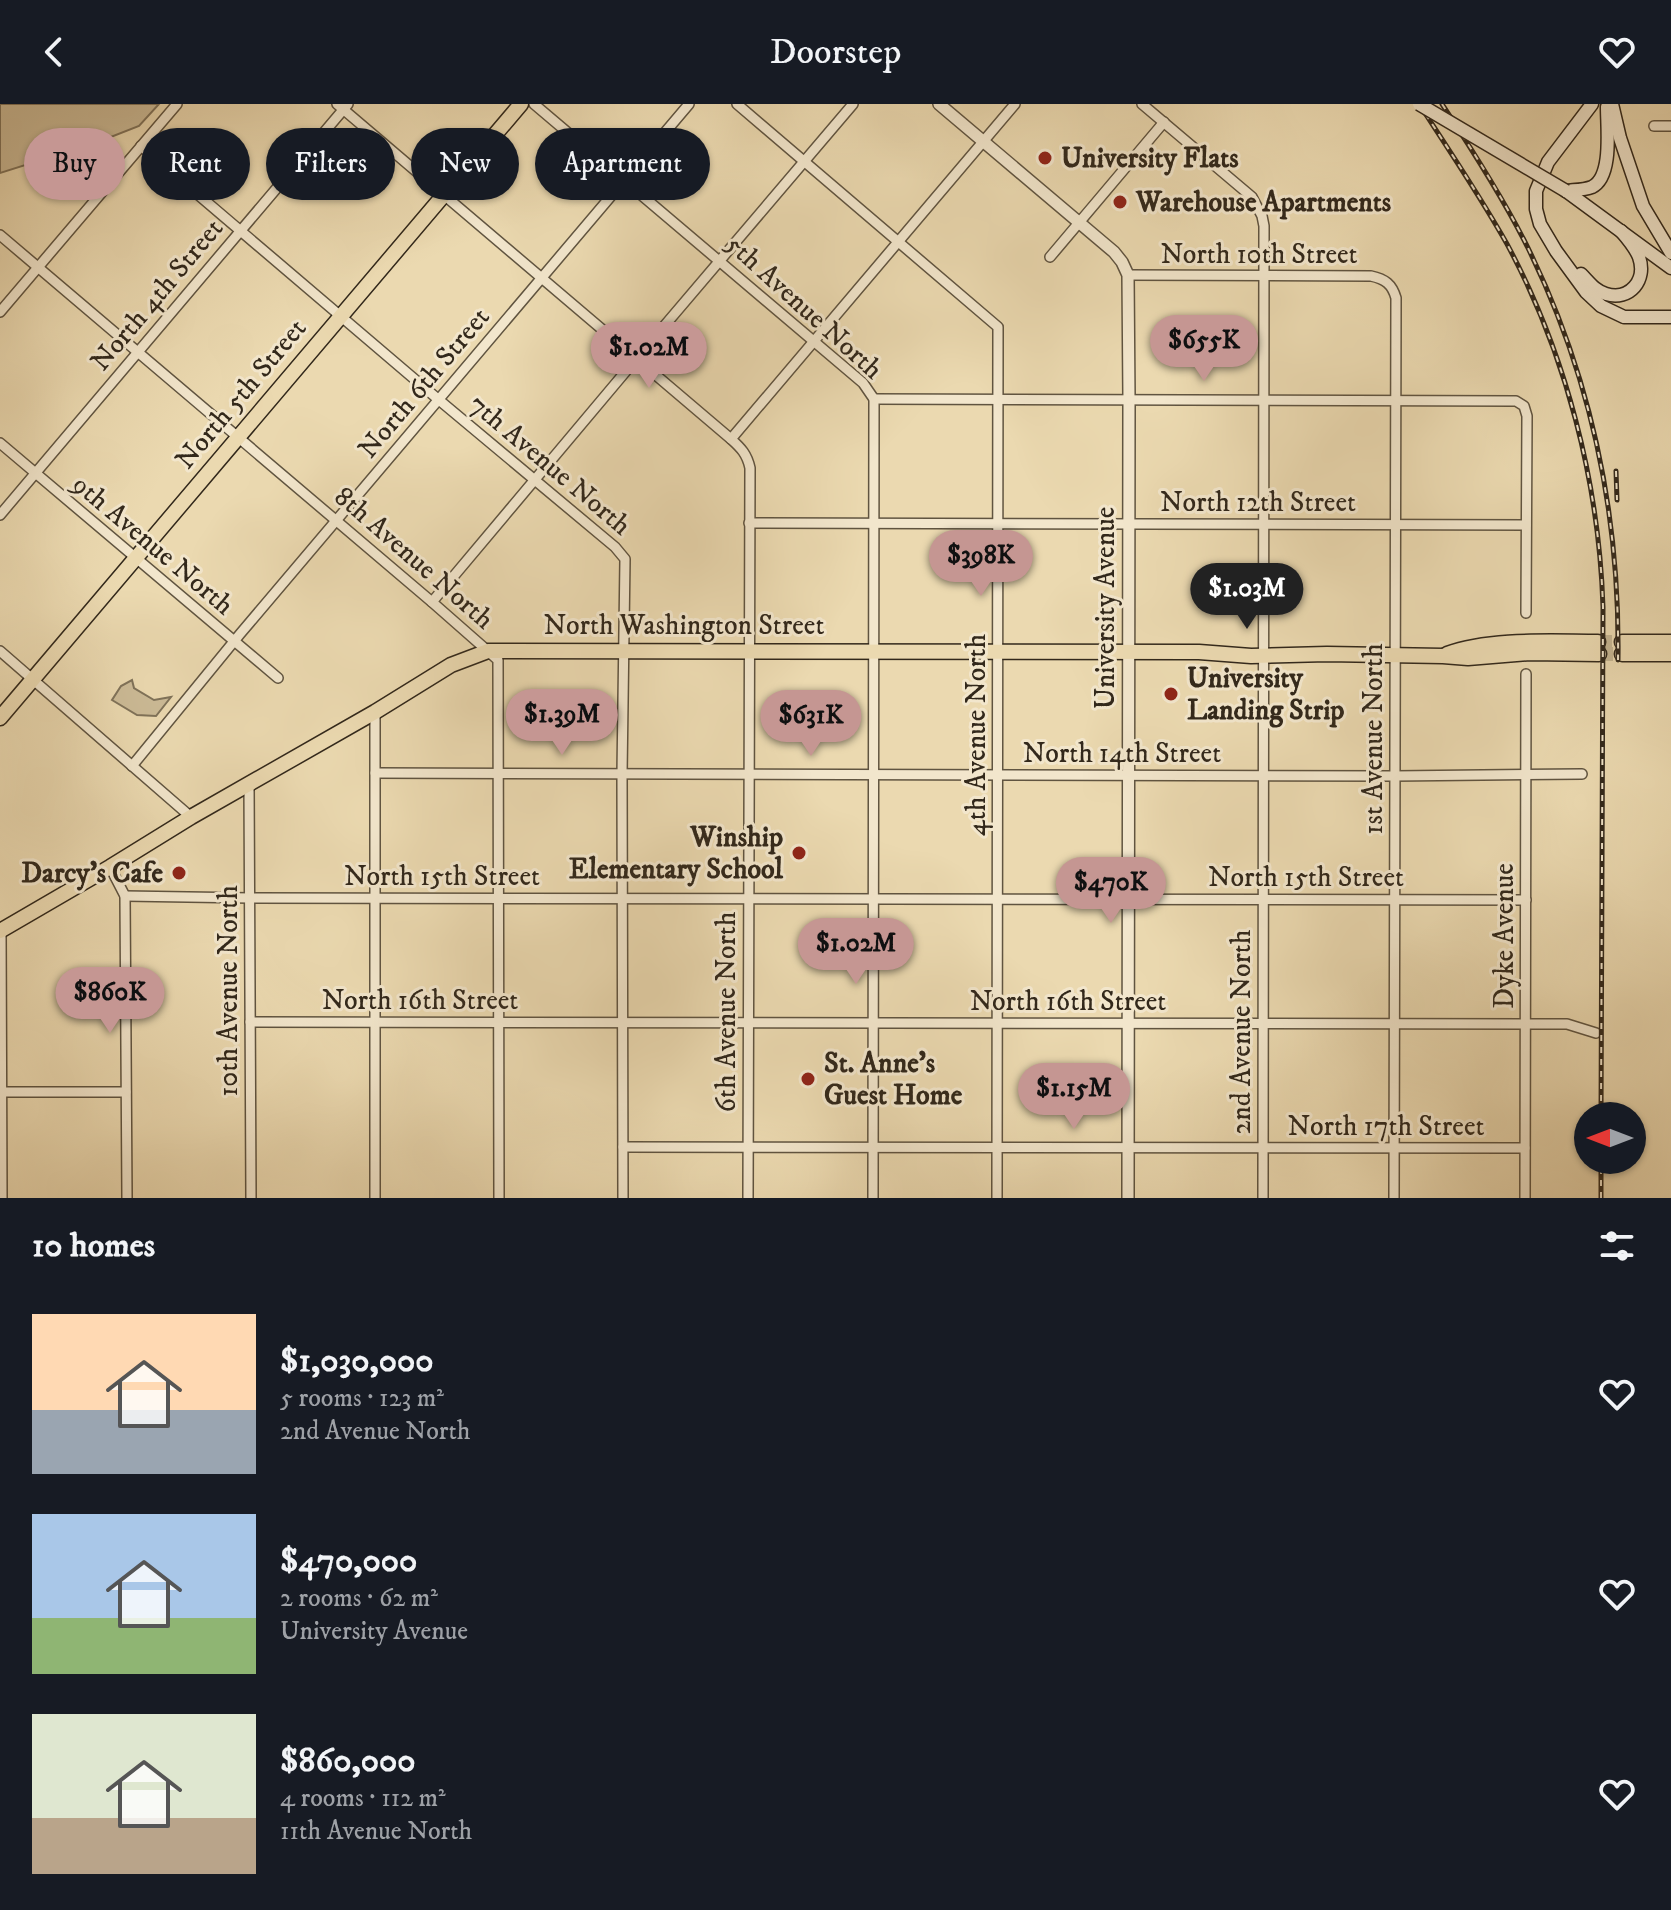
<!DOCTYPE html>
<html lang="en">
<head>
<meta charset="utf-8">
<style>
  body { margin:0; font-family:"IM FELL DW Pica",serif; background:#20242c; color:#f1f3f6; height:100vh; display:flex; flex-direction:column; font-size:30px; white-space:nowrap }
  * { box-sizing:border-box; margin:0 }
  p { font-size:26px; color:#9ea1a6 }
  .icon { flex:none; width:44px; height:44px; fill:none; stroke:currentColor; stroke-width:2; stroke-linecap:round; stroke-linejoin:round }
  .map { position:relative; height:1094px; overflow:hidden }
  .sheet { display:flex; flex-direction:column; background:#171b24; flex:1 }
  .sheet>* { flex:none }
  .banner { position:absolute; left:24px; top:24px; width:800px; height:72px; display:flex; gap:16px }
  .needle { width:52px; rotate:270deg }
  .tools { position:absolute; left:1574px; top:998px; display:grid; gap:16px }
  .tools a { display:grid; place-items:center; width:72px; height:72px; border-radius:50%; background:#171b24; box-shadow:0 2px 6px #0004; font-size:40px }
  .price { position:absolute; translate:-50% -68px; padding:0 18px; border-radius:28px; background:#c59692; color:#111; font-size:26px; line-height:52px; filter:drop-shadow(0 2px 4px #0008) }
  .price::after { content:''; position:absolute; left:50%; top:48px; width:24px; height:18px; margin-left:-12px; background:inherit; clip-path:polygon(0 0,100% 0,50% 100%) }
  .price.current { background:#222; color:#fff }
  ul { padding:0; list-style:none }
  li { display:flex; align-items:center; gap:24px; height:200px; padding:0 32px }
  li span { display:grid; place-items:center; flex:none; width:224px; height:160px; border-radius:0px; color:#555 }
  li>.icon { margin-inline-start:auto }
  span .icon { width:96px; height:96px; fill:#fffc; stroke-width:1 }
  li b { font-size:34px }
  h2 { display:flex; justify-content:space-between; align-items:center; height:96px; padding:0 32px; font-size:34px }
  .chip { padding:0 28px; border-radius:36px; background:#171b24; box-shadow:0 2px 6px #0004; font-size:28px; line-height:72px }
  .chip.current { background:#c59692; color:#111 }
  header { display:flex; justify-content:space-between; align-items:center; height:104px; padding:0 32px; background:#171b24; font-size:36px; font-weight:600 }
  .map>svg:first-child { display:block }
  .green { fill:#ccbb97; stroke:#7f7259; stroke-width:2 }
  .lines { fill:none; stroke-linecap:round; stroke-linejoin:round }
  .primary-tunnel { stroke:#c6b692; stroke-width:14; stroke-dasharray:14 7; stroke-linecap:butt }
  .minor-casing { stroke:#605440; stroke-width:12 }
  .tertiary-casing { stroke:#605440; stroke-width:14 }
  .secondary-casing { stroke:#32281b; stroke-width:15 }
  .primary-casing { stroke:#32281b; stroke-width:17 }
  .minor { stroke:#f2e6cc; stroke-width:9 }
  .tertiary { stroke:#f2e6cc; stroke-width:11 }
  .secondary { stroke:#f2e6cc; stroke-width:12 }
  .primary { stroke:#ebd9b0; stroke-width:14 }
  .rail-casing { stroke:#32281b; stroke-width:5 }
  .rail { stroke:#f2e6cc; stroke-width:2; stroke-dasharray:6; stroke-linecap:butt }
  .secondary-bridge-casing { stroke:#32281b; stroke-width:15; stroke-linecap:butt }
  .secondary-bridge { stroke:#f2e6cc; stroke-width:12 }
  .poi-dot { fill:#8f2418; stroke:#f2e6cc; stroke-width:3 }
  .labels { text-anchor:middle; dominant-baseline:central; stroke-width:6; stroke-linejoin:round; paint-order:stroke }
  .poi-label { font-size:28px; font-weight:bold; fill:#32281b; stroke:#f2e6cc; text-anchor:start }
  .street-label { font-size:28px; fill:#32281b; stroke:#f2e6cc }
</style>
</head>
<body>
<header><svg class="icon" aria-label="back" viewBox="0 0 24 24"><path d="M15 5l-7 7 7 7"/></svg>Doorstep<svg class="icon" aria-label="heart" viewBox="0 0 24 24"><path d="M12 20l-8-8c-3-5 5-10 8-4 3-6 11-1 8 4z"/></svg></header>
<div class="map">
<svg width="1671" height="1094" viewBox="0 0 1671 1094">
  <rect width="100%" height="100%" fill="#ebd9b0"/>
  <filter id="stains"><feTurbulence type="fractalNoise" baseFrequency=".0025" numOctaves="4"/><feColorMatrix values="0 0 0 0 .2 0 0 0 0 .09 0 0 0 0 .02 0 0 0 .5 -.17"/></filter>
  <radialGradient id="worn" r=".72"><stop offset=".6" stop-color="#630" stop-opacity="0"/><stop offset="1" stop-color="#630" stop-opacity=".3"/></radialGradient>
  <g class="green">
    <path d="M0 0H159L139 22 98 38 0 69Z"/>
    <path d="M132 576 134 584 154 596 171 593 156 612 137 611 112 596 121 582Z"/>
  </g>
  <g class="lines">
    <g class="primary-tunnel">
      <path d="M1598 538H1622"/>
      <path d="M1599 550H1622"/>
    </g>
    <defs>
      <g id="minor">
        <path d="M337 0 731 335C741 344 747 350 750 364L748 1094"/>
        <path d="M534 0 863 279 874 295 873 1094"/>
        <path d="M737 0 998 223 997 1094"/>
        <path d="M1142 0 1252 93 1262 112 1264 122 1263 1094"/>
        <path d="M1654 22H1671"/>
        <path d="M141 42 439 296 615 443 625 455 622 670 623 1094"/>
        <path d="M0 131 432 498 498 556 499 1094"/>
        <path d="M1050 153 1164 18"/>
        <path d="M1128 171 1371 172C1385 175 1392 180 1396 194L1394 1094"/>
        <path d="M0 208 177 0"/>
        <path d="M874 295 1516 297 1524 302 1527 312 1526 509"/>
        <path d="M731 335 1015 0"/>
        <path d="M0 339 278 574"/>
        <path d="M0 411 348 0"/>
        <path d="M749 419 1526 421"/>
        <path d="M432 498 637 254 853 0"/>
        <path d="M0 547 191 713"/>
        <path d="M132 662 240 530 689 0"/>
        <path d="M375 669 1395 672 1582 670"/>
        <path d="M249 680 251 1094"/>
        <path d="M110 763 125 792 127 1094"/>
        <path d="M125 792 250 794 1526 796"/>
        <path d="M1 826 2 1094"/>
        <path d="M250 918 1567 920 1596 929"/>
        <path d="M0 988H126"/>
        <path d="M623 1043 1525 1044"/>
        <path d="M375 1094V608"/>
        <path d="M1525 1094 1526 570"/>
      </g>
      <path id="tertiary" d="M939 0 1114 148 1122 158 1128 171 1129 296 1128 1094"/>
      <g id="secondary">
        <path d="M1592 0 1548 58 1536 87V105L1540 120 1556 147 1586 188 1601 202 1624 213H1671"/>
        <path d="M1612 0 1620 34 1643 102 1671 149"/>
        <path d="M1566 87 1671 164"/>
        <path d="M1566 87C1574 86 1584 86 1592 83 1613 73 1607 24 1607 3"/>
        <path d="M1581 170C1589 178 1595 187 1606 190 1630 197 1647 176 1639 153 1635 143 1628 135 1621 127"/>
      </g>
      <g id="primary">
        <path d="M1622 538H1671"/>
        <path d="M1447 550C1491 534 1551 538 1598 538"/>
        <path d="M1622 550H1671"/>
        <path d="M0 614 521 0"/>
        <path d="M0 827 110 763 191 713 375 608 451 561 488 547 1199 548 1251 552 1327 550 1443 552 1468 554 1530 549 1599 550"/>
      </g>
    </defs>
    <use href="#minor" class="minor-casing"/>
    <use href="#tertiary" class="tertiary-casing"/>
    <use href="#secondary" class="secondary-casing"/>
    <use href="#primary" class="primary-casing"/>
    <use href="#minor" class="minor"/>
    <use href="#tertiary" class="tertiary"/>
    <use href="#secondary" class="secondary"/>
    <use href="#primary" class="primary"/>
    <defs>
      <g id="rail">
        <path d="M1419 0C1449 46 1480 92 1507 140 1566 250 1599 378 1603 503L1601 1012"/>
        <path d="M1442 0C1471 44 1500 89 1524 136 1590 267 1620 410 1618 556"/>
        <path d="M1616 367 1617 396"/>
        <path d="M1601 1094V1056"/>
      </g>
    </defs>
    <use href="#rail" class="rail-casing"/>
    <use href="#rail" class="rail"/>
    <defs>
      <path id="secondary-bridge" d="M1419 0 1566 87"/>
    </defs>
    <use href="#secondary-bridge" class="secondary-bridge-casing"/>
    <use href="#secondary-bridge" class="secondary-bridge"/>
  </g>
  <g class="poi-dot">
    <circle cx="1045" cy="54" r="8"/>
    <circle cx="1120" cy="98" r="8"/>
    <circle cx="1171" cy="590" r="8"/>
    <circle cx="799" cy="749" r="8"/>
    <circle cx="179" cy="769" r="8"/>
    <circle cx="808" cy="975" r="8"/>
  </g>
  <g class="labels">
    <g class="poi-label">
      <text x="1061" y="54">University Flats</text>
      <text x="1136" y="98">Warehouse Apartments</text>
      <text x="1187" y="574">University<tspan x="1187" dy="32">Landing Strip</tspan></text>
      <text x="783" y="733" text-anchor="end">Winship<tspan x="783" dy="32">Elementary School</tspan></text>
      <text x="163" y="769" text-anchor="end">Darcy’s Cafe</text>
      <text x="824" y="959">St. Anne's<tspan x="824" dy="32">Guest Home</tspan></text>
    </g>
    <g class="street-label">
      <text x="1259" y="150">North 10th Street</text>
      <text transform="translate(157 191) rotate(-50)">North 4th Street</text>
      <text transform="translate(804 203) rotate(42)">5th Avenue North</text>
      <text transform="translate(424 279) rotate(-50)">North 6th Street</text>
      <text transform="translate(241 290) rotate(-50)">North 5th Street</text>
      <text transform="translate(550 361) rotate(40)">7th Avenue North</text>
      <text x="1258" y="398">North 12th Street</text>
      <text transform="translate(153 441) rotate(40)">9th Avenue North</text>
      <text transform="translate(414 454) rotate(41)">8th Avenue North</text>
      <text transform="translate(1105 504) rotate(-90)">University Avenue</text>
      <text x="684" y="521">North Washington Street</text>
      <text transform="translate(976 631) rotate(-90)">4th Avenue North</text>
      <text transform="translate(1373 635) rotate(-90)">1st Avenue North</text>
      <text x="1122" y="649">North 14th Street</text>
      <text x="442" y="772">North 15th Street</text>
      <text x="1306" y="773">North 15th Street</text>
      <text transform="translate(1504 832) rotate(-90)">Dyke Avenue</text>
      <text transform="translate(228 887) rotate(-90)">10th Avenue North</text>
      <text x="420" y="896">North 16th Street</text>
      <text x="1068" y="897">North 16th Street</text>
      <text transform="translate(726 908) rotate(-90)">6th Avenue North</text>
      <text transform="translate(1241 928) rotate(-90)">2nd Avenue North</text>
      <text x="1386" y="1022">North 17th Street</text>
    </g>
  </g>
  <rect width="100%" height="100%" filter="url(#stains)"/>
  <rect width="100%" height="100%" fill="url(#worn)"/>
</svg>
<div class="tools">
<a><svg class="needle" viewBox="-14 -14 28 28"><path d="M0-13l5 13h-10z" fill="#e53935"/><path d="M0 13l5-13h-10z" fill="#9ea1a6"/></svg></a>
</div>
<b class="price" style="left:1204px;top:279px">$655K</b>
<b class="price" style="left:649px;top:286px">$1.02M</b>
<b class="price" style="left:981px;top:494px">$398K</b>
<b class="price current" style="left:1247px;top:527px">$1.03M</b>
<b class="price" style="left:562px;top:653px">$1.39M</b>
<b class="price" style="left:811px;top:654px">$631K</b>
<b class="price" style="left:1111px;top:821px">$470K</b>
<b class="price" style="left:856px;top:882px">$1.02M</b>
<b class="price" style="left:110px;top:931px">$860K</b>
<b class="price" style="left:1074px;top:1027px">$1.15M</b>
<div class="banner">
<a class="chip current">Buy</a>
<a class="chip">Rent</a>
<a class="chip">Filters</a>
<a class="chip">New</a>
<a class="chip">Apartment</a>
</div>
</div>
<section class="sheet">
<h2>10 homes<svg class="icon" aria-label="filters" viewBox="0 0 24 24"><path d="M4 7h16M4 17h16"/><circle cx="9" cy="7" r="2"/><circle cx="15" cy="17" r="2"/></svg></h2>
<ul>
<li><span style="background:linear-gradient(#ffd9b3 60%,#9aa5b1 0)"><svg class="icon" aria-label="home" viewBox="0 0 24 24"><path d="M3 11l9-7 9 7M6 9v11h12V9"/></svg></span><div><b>$1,030,000</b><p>5 rooms · 123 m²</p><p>2nd Avenue North</p></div><svg class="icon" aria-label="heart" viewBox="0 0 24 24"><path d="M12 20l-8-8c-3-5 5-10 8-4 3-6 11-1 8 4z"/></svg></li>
<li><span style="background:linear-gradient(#a9c7e8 65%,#8fb573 0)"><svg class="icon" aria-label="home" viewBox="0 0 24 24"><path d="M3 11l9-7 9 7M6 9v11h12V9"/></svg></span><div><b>$470,000</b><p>2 rooms · 62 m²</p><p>University Avenue</p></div><svg class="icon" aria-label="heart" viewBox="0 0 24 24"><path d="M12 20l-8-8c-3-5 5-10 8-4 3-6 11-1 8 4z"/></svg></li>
<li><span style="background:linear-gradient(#dfe7d0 65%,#b9a48a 0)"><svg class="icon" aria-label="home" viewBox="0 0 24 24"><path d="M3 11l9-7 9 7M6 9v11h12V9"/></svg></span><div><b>$860,000</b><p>4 rooms · 112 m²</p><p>11th Avenue North</p></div><svg class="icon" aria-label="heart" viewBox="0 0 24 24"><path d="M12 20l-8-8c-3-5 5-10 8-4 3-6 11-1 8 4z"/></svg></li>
</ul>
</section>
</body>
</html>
